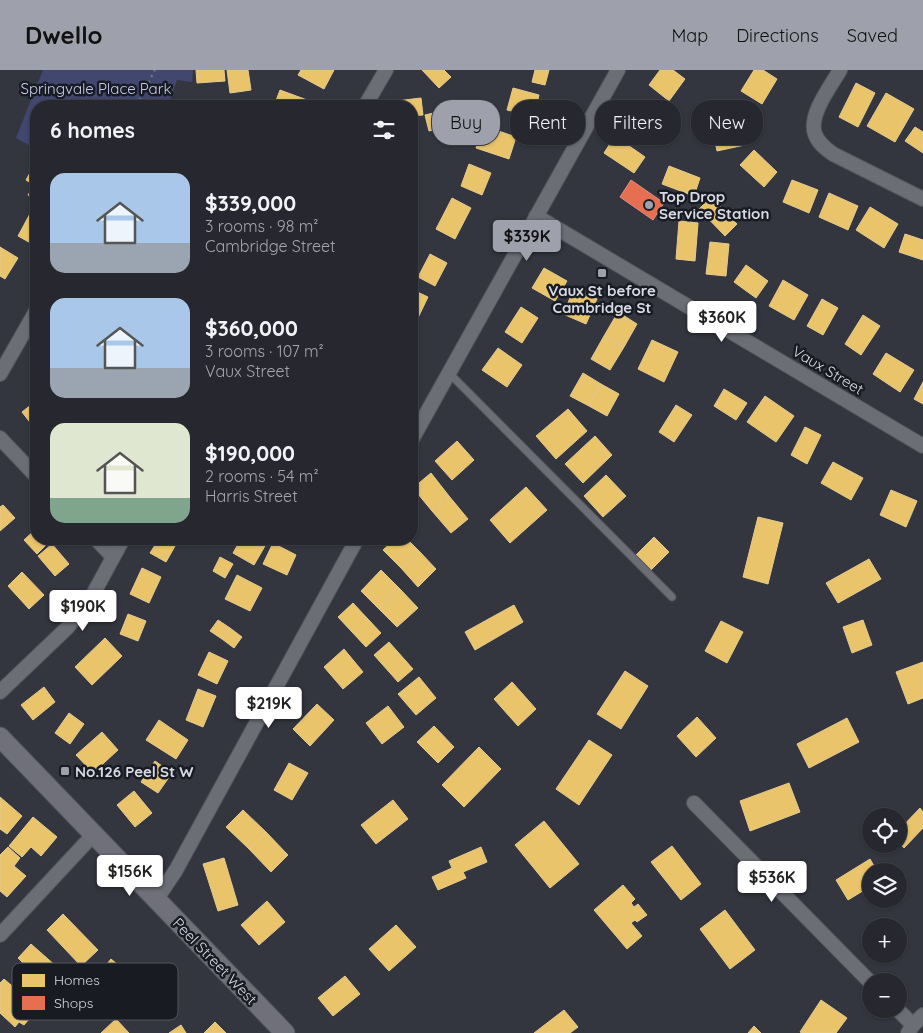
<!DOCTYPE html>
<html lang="en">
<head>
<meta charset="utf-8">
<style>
  body { margin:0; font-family:Quicksand,sans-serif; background:#33343b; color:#f1f3f6; height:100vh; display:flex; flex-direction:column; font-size:19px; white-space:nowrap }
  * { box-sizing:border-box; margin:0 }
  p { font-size:16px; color:#a4a6aa }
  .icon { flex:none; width:28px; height:28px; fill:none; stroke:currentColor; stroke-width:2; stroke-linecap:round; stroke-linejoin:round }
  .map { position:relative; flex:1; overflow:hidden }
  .drawer { position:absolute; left:30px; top:30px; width:388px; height:445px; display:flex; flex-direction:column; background:#27282f; border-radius:20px; box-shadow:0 1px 4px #0004,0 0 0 1px #43444b }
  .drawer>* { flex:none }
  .top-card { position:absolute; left:432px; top:30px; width:415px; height:45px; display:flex; gap:10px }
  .controls { position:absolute; left:862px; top:738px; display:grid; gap:10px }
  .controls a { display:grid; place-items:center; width:45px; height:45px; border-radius:50%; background:#27282f; box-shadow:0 1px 4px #0004,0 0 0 1px #43444b; font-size:25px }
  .price { position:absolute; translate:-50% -42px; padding:0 11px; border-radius:5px; background:#fff; color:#222; font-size:16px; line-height:32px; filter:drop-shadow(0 1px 2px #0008) }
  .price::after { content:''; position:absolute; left:50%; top:30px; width:15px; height:11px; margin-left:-8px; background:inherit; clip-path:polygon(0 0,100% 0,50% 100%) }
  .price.selected { background:#9ea0ab; color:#111 }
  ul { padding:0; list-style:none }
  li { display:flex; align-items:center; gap:15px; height:125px; padding:0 20px }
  li span { display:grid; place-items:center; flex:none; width:140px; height:100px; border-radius:15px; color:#555 }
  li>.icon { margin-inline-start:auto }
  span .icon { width:60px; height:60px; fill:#fffc; stroke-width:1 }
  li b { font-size:21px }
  h2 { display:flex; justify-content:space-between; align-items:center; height:60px; padding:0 20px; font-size:21px }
  .tag { padding:0 18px; border-radius:20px; background:#27282f; box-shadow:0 1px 4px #0004,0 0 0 1px #43444b; font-size:18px; line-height:45px }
  .tag.selected { background:#9ea0ab; color:#111 }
  header { display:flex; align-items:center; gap:30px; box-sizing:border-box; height:70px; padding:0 25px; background:#9ea0ab; color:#111 }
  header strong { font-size:24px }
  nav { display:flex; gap:28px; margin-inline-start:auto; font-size:18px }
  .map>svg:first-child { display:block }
  .green { fill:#42476f }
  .homes { fill:#e9c46a; stroke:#e4ca8f }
  .shops { fill:#e76f51; stroke:#e28f7d }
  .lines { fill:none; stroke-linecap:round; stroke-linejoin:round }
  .lane-casing { stroke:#51535b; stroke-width:9 }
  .street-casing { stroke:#51535b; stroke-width:16 }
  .secondary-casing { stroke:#51535b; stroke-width:21 }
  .path { stroke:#70727a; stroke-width:2.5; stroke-dasharray:2.5 4; stroke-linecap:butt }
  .lane { stroke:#6c6e76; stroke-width:7 }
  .street { stroke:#6c6e76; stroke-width:14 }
  .secondary { stroke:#6f707a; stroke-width:19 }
  .poi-dot { fill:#9ea0ab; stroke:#191b23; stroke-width:2 }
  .labels { text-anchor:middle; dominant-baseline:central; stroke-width:5; stroke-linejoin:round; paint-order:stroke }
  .park-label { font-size:15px; fill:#c6cdf2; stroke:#191b23 }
  .poi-label { font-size:15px; font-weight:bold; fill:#d7d9e5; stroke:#191b23; text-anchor:start }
  .street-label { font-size:15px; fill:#d7d9e5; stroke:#191b23 }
  .key { fill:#191b23; stroke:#52545d; stroke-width:1 }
  .key-label { font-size:14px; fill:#d7d9e5 }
</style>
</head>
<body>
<header>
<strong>Dwello</strong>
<nav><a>Map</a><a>Directions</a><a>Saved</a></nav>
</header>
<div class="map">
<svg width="923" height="963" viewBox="0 0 923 963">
  <rect width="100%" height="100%" fill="#34363f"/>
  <path class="green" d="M43 0H193L192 12 177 10 168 36H36V79L16 68Z"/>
  <g class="homes">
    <path d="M196 0H224L225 11 197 13Z"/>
    <path d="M227 0H248L251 20 230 23Z"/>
    <path d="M301 0H334L324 19 298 5Z"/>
    <path d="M422 0H444L451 7 439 18Z"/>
    <path d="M535 0H549L545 15 532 12Z"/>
    <path d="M660 0H673L685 9 669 31 649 15Z"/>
    <path d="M754 0H763L777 9 762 34 741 21Z"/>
    <path d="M856 13 875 23 858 57 839 47Z"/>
    <path d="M513 18 539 25 534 47 507 40Z"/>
    <path d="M280 20 318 34 317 36H274Z"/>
    <path d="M886 23 914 39 895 72 867 56Z"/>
    <path d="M421 28 423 45 411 46V36H397L396 31Z"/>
    <path d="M641 30 660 39 647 67 628 58Z"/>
    <path d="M738 38 745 75 717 81 709 44Z"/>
    <path d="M446 40 450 57 429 61 425 45Z"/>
    <path d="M484 56 516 67 509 89 476 78Z"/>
    <path d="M915 57 923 62V83L905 71Z"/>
    <path d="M615 66 645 87 634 103 604 83Z"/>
    <path d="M754 80 777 102 764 117 740 95Z"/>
    <path d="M36 92V130L28 125 34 115 26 110Z"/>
    <path d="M469 94 491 103 482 125 461 116Z"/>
    <path d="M669 96 700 108 694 126 662 114Z"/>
    <path d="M792 110 818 120 809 143 783 132Z"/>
    <path d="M829 123 858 136 848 160 819 147Z"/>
    <path d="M711 127 737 154 725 166 699 139Z"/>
    <path d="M452 128 471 138 455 169 436 159Z"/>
    <path d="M870 137 898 154 884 178 856 160Z"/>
    <path d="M32 140 36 142V176L18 166Z"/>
    <path d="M679 151 698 153 695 191 676 189Z"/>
    <path d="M905 164 923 170V190L899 182Z"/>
    <path d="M710 172 729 174 726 206 706 204Z"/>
    <path d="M0 177 18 188 5 209 0 206Z"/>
    <path d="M430 184 447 193 435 216 418 207Z"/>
    <path d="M746 195 768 211 756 228 734 212Z"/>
    <path d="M544 198 567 211 555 231 532 218Z"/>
    <path d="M783 210 808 225 794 250 769 236Z"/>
    <path d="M411 219 428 227 415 254 411 252Z"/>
    <path d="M574 219 597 229 586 254 563 244Z"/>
    <path d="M822 229 838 238 823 265 807 256Z"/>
    <path d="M521 237 538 248 522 273 505 262Z"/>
    <path d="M618 242 637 254 624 277 604 266Z"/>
    <path d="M863 245 880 256 861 285 845 274Z"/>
    <path d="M604 266 624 277 610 300 591 289Z"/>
    <path d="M652 270 678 282 664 312 638 299Z"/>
    <path d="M498 278 522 295 507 317 482 300Z"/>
    <path d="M886 283 914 300 900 322 873 304Z"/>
    <path d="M583 303 601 314 589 336 570 326Z"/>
    <path d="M923 312V334L914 329Z"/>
    <path d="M601 314 619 324 607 346 589 336Z"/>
    <path d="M724 319 747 333 736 350 714 336Z"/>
    <path d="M765 326 794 346 776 372 747 352Z"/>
    <path d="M36 331V360L22 342Z"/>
    <path d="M676 335 692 345 674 372 659 362Z"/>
    <path d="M568 339 587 361 556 389 536 366Z"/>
    <path d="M805 357 821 365 807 394 791 385Z"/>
    <path d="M595 366 612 385 583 413 565 394Z"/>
    <path d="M457 371 474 390 452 410 435 391Z"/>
    <path d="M833 392 863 408 851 430 821 413Z"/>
    <path d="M431 403 449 426 432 441 413 418Z"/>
    <path d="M606 405 626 426 603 447 584 426Z"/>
    <path d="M526 417 547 440 510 473 490 450Z"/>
    <path d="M891 420 917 431 906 457 880 445Z"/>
    <path d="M449 426 468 449 451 463 432 441Z"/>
    <path d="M3 435 15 448 0 461V437Z"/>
    <path d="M758 447 783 453 768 514 743 507Z"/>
    <path d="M36 459V469H52L37 484 24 470Z"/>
    <path d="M654 467 669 482 648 503 633 488Z"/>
    <path d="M159 469H179L166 492 150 483Z"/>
    <path d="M241 469H269L254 495 233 483Z"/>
    <path d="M395 469H407L419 481 401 498 383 480Z"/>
    <path d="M273 473 296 485 287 505 263 494Z"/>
    <path d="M52 474 69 494 55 506 38 486Z"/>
    <path d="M419 481 436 499 418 517 401 498Z"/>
    <path d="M220 487 233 494 225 508 213 501Z"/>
    <path d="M869 489 881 509 838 533 826 513Z"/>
    <path d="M142 498 161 507 149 533 130 524Z"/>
    <path d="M381 500 400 519 379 539 361 521Z"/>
    <path d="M22 502 44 525 29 539 8 516Z"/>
    <path d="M237 505 262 518 250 541 225 529Z"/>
    <path d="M400 519 418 538 397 557 379 539Z"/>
    <path d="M353 533 381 563 366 577 338 547Z"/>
    <path d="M514 535 523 552 475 580 465 562Z"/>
    <path d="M128 544 146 551 138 571 120 564Z"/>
    <path d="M218 550 230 558 222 569 210 561Z"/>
    <path d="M863 550 872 575 852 583 843 557Z"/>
    <path d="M721 551 743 562 727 593 705 581Z"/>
    <path d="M230 558 242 567 234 578 222 569Z"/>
    <path d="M105 568 122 586 92 615 75 597Z"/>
    <path d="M389 572 413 599 398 612 374 585Z"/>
    <path d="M344 579 363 602 343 619 324 597Z"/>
    <path d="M209 582 228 591 217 614 198 605Z"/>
    <path d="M923 592V628L908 634 896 602Z"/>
    <path d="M625 601 648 616 621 659 597 644Z"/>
    <path d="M419 607 436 628 416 645 398 624Z"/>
    <path d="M512 612 536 639 518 656 494 629Z"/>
    <path d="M44 617 55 632 33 650 21 635Z"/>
    <path d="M198 619 216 626 203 657 186 650Z"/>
    <path d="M317 634 334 650 310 676 293 659Z"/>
    <path d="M388 636 404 657 382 674 366 653Z"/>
    <path d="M69 643 84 654 70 674 55 663Z"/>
    <path d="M697 647 716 668 696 687 677 666Z"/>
    <path d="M847 648 859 672 809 698 797 674Z"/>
    <path d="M159 650 188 670 176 689 146 670Z"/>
    <path d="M434 656 454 677 438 693 417 672Z"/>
    <path d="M102 662 118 680 93 703 76 685Z"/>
    <path d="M589 670 612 685 579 735 556 719Z"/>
    <path d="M479 677 501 699 464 737 442 715Z"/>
    <path d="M155 691 172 703 158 723 141 712Z"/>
    <path d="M289 693 308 703 292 730 274 720Z"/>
    <path d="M789 713 800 742 750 761 740 731Z"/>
    <path d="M134 721 152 743 135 757 117 735Z"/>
    <path d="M0 727 22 746 7 764 0 759Z"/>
    <path d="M393 730 408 749 376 774 361 755Z"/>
    <path d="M920 738 923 742V758L904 778 899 772V760Z"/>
    <path d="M243 740 266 762 249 779 226 757Z"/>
    <path d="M33 747 57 767 41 786 31 777 22 787 9 776Z"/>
    <path d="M544 751 579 794 550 818 515 775Z"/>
    <path d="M266 762 288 785 271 802 249 779Z"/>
    <path d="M672 776 701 814 681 830 651 792Z"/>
    <path d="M8 777 20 788 14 796 26 806 7 827 0 821V785Z"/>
    <path d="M481 777 487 792 463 802 466 808 438 820 432 807 452 798 449 791Z"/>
    <path d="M224 788 238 835 218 841 203 794Z"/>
    <path d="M870 789 877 801H871V816L848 830 836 810Z"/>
    <path d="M623 815 635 829 631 833 634 837 638 834 647 845 637 852 635 850 631 853 642 866 627 879 594 840Z"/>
    <path d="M267 831 285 852 259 875 241 855Z"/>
    <path d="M725 840 755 880 730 899 700 859Z"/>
    <path d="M63 844 98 880 81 896 47 860Z"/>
    <path d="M396 855 416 877 389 901 369 879Z"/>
    <path d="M31 874 57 897 41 915 21 897 24 894 18 888Z"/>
    <path d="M111 889 129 904 103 934 86 920Z"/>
    <path d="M345 906 360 924 333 946 318 928Z"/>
    <path d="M4 909 18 921 16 923 36 941 24 955 19 952 15 957 0 943V913Z"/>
    <path d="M821 930 847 948 836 963H802L800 962Z"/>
    <path d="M564 940 578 957 570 963H534Z"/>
    <path d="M116 949 129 963H101Z"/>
    <path d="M215 952 226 963H204Z"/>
    <path d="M181 955 186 963H169Z"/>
    <path d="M754 956 761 963H748Z"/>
  </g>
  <path class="shops" d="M631 110 664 133 653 150 620 127Z"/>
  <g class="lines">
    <defs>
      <path id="lane" d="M449 303 672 527"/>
      <g id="street">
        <path d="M840 0C831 16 808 45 815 64 818 73 826 79 833 84L923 129"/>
        <path d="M365 36 386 0"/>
        <path d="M536 146 923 376"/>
        <path d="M0 304 36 241"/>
        <path d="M0 368 36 406"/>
        <path d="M411 371 618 0"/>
        <path d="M96 469 113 487"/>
        <path d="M0 622 67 558 91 528 123 469"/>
        <path d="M694 733 871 913"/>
        <path d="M154 828 162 821 176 800 357 469"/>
        <path d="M0 865 94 764"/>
        <path d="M897 939 913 955"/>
        <path d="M908 963 913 955 923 945"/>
      </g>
      <path id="secondary" d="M0 667 285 963"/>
    </defs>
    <use href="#lane" class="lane-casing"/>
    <use href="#street" class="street-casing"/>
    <use href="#secondary" class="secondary-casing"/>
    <path class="path" d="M136 36 155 0"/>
    <use href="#lane" class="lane"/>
    <use href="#street" class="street"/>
    <use href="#secondary" class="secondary"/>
  </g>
  <g class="poi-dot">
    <circle cx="649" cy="135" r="5"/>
    <rect x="597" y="198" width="10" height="10" rx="2.5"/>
    <rect x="60" y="696" width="10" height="10" rx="2.5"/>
  </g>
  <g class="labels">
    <g class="park-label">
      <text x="96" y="18">Springvale Place Park</text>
    </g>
    <g class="poi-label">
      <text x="659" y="126">Top Drop<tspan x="659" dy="17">Service Station</tspan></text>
      <text x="602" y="220" text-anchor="middle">Vaux St before<tspan x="602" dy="17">Cambridge St</tspan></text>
      <text x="75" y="701">No.126 Peel St W</text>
    </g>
    <g class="street-label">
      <text transform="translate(828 300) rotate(31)">Vaux Street</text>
      <text transform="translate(215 891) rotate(46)">Peel Street West</text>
    </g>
  </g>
  <rect x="12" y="893" width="166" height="57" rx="8" class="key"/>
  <rect x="22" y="904" width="23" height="13" fill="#e9c46a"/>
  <rect x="22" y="926" width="23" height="14" fill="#e76f51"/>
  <g class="key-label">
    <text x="54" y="915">Homes</text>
    <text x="54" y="938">Shops</text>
  </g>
</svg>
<div class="controls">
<a><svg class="icon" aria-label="locate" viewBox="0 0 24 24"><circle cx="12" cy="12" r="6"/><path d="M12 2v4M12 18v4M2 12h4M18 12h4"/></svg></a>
<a><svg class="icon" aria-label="layers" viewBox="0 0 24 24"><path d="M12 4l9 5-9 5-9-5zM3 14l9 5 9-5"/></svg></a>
<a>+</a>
<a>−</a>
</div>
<b class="price selected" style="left:527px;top:192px">$339K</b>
<b class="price" style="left:722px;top:273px">$360K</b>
<b class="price" style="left:83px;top:562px">$190K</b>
<b class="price" style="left:269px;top:659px">$219K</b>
<b class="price" style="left:130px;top:827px">$156K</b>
<b class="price" style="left:772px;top:833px">$536K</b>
<div class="top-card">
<a class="tag selected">Buy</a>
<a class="tag">Rent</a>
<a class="tag">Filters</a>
<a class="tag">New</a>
</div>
<section class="drawer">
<h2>6 homes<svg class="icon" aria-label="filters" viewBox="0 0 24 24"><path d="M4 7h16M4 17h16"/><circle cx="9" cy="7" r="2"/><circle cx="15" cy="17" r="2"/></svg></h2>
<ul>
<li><span style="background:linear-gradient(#a9c7e8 70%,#9aa5b1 0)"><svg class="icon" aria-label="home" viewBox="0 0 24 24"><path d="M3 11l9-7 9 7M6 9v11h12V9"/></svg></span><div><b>$339,000</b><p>3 rooms · 98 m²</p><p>Cambridge Street</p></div></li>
<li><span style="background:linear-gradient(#a9c7e8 70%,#9aa5b1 0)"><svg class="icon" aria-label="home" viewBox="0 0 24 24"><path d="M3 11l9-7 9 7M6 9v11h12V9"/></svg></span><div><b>$360,000</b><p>3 rooms · 107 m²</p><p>Vaux Street</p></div></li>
<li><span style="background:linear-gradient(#dfe7d0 75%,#7fa58c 0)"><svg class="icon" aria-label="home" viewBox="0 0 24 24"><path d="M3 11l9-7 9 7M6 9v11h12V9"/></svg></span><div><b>$190,000</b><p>2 rooms · 54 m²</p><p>Harris Street</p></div></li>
</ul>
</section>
</div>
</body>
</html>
